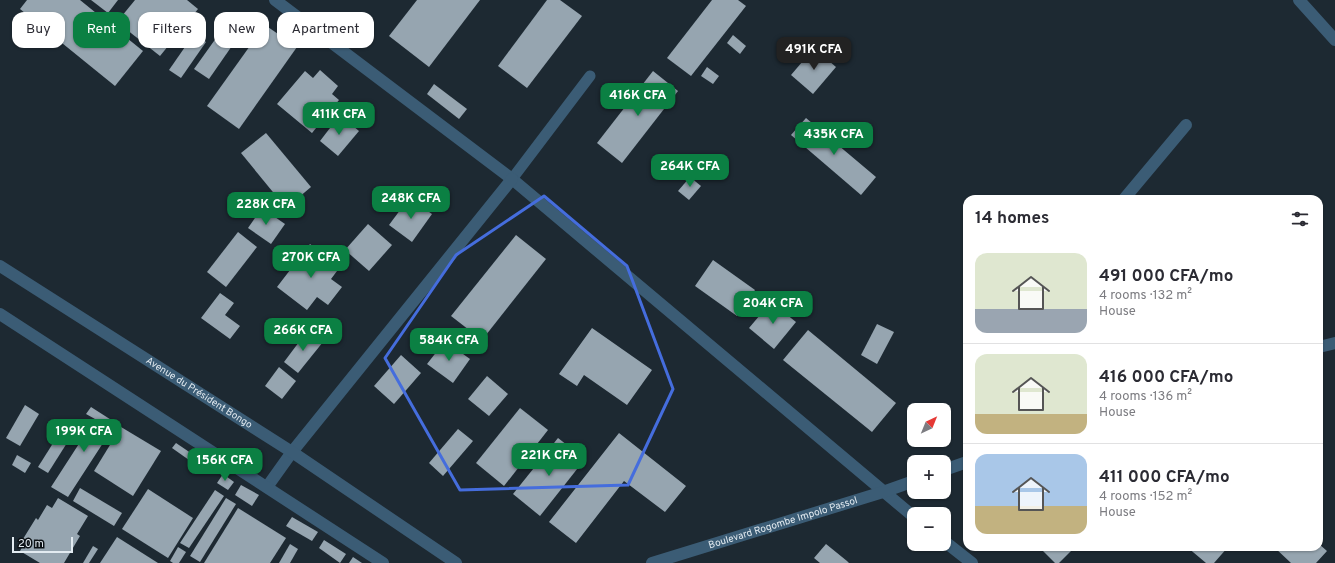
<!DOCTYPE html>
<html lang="en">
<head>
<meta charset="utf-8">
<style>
  body { margin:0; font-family:Overpass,sans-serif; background:#f2f2f3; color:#2b2b33; height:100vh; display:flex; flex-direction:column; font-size:15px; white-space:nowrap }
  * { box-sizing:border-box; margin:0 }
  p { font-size:13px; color:#7c7c81 }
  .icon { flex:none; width:22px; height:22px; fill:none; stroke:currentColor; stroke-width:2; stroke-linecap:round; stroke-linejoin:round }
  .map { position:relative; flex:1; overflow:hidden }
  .panel { position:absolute; left:963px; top:195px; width:360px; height:356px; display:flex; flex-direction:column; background:#fff; border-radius:12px; box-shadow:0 1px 3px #0004 }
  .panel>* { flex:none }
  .top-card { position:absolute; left:12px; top:12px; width:380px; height:36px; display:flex; gap:8px }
  .needle { width:26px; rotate:43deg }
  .controls { position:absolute; left:907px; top:403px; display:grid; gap:8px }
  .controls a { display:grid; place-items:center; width:44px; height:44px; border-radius:8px; background:#fff; box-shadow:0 1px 3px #0004; font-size:20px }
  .scale { position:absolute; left:12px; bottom:10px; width:61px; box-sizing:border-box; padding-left:4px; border:2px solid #e3ebf1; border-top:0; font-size:11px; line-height:14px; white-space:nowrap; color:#e3ebf1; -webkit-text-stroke:3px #0c1115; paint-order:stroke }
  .price { position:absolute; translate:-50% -34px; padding:0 9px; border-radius:8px; background:#0b8043; color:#fff; font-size:13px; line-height:26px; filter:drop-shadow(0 1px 2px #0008) }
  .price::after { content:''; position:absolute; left:50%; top:24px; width:12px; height:9px; margin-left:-6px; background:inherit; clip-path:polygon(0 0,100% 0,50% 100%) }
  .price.on { background:#222; color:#fff }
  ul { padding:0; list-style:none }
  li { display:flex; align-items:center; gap:12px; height:100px; padding:0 12px }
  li+li { border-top:1px solid #e1e1e2 }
  li span { display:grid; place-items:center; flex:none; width:112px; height:80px; border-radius:12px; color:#555 }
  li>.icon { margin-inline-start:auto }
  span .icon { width:48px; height:48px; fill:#fffc; stroke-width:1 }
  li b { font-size:17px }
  h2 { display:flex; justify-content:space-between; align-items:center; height:48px; padding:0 12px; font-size:17px }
  .chip { padding:0 14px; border-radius:12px; background:#fff; box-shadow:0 1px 3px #0004; font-size:14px; line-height:36px }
  .chip.on { background:#0b8043; color:#fff }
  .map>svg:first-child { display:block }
  .building { fill:#96a5b0 }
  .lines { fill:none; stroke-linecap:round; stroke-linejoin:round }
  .service { stroke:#3b5c75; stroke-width:11 }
  .minor { stroke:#3b5c75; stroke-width:12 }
  .tertiary { stroke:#3b5c75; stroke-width:12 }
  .marked { fill:none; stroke:#456ddd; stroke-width:3; stroke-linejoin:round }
  .labels { text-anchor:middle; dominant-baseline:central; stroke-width:4; stroke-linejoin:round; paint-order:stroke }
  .street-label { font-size:10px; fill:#e3ebf1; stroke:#0c1115 }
</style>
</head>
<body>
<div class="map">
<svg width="1335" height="563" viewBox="0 0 1335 563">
  <rect width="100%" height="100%" fill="#1d2932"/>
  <g class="building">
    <path d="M27 0H80L143 51 115 86 20 9Z"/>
    <path d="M91 0H118L108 13Z"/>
    <path d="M135 0H187L198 9 160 56 117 22Z"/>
    <path d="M417 0H480L429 67 389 36Z"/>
    <path d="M547 0H560L582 16 527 88 498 66Z"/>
    <path d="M712 0H738L746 6 691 76 667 58Z"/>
    <path d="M229 20 243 30 209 79 194 69Z"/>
    <path d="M265 25 297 47 239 129 207 106Z"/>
    <path d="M194 34 206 42 181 78 169 70Z"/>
    <path d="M733 35 746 46 740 54 727 43Z"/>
    <path d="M814 48 836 67 813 94 791 75Z"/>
    <path d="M707 67 719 76 713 84 701 76Z"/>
    <path d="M320 70 338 86 332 94 339 100 312 133 277 104 305 71 313 78Z"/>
    <path d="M653 71 678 91 622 163 597 143Z"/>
    <path d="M434 84 467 109 459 119 427 94Z"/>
    <path d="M340 115 359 131 338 156 320 141Z"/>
    <path d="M806 118 876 177 861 195 791 135Z"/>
    <path d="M266 133 311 187 286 208 241 153Z"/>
    <path d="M690 177 701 186 689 200 678 191Z"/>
    <path d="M409 198 432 214 412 242 389 225Z"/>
    <path d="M262 208 285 224 271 244 248 228Z"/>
    <path d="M368 224 392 245 369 271 345 250Z"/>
    <path d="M238 232 257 247 226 287 207 272Z"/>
    <path d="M516 235 546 259 482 340 451 316Z"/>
    <path d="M310 244 340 267 331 279 342 287 328 305 317 297 307 310 277 287Z"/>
    <path d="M713 260 755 290 737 316 695 286Z"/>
    <path d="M220 293 234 303 225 315 240 326 230 339 201 318Z"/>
    <path d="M771 302 796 322 774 349 749 328Z"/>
    <path d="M877 324 894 332 877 364 861 355Z"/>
    <path d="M592 328 652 370 627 405 584 375 577 386 559 374Z"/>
    <path d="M308 330 323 342 298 373 284 362Z"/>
    <path d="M808 330 896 403 872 432 783 360Z"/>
    <path d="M445 341 470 359 453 383 427 364Z"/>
    <path d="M401 355 421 373 394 404 374 386Z"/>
    <path d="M279 367 296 381 282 399 265 386Z"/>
    <path d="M487 376 508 394 489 416 468 399Z"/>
    <path d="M25 405 39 414 20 446 6 438Z"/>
    <path d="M91 407 116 423 68 497 51 487 95 419 86 414Z"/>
    <path d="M520 408 548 430 504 486 476 463Z"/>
    <path d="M121 427 161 451 133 496 94 471Z"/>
    <path d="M62 429 72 435 48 473 38 467Z"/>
    <path d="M458 429 473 441 443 476 429 463Z"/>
    <path d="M619 433 686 486 665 512 624 481 576 543 549 522Z"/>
    <path d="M558 438 585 459 540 516 513 494Z"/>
    <path d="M176 443 210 466 206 472 172 448Z"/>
    <path d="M17 455 31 463 25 473 12 465Z"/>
    <path d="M223 474 234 482 228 490 217 483Z"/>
    <path d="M241 485 259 495 252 506 235 495Z"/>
    <path d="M80 488 122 513 114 526 73 501Z"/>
    <path d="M148 489 193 518 168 558 122 529Z"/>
    <path d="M215 490 224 496 189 548 180 543Z"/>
    <path d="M58 498 88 516 77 534 80 536 64 563H40L20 551 26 540 23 539 36 518 38 520 47 505 52 508Z"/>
    <path d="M226 498 236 504 200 562 190 556Z"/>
    <path d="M238 508 286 538 270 563H204Z"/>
    <path d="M292 517 318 532 312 541 286 526Z"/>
    <path d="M117 537 158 563H100Z"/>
    <path d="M324 540 346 554 340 563 319 548Z"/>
    <path d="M290 544 298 549 290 563H279Z"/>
    <path d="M826 544 847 561 849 563H820L814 558Z"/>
    <path d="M1319 544 1327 551 1316 563H1291L1274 547H1319Z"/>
    <path d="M93 546 98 549 89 563H83Z"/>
    <path d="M178 547 186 552 179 563H173L170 561Z"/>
    <path d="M1039 547H1071L1073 549 1059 563H1055Z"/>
    <path d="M1187 547H1228L1214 563H1206Z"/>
    <path d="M353 557 362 563H349Z"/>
  </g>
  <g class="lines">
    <path class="service" d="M512 179 590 76"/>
    <g class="minor">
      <path d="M275 0 512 179 914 517"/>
      <path d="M1299 0 1335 40"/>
      <path d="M1124 199 1186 125"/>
      <path d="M267 487 292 452 512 179"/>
      <path d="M944 541 972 563"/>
    </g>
    <g class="tertiary">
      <path id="s1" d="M0 266 292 452 456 563"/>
      <path d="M0 314 383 563"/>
      <path d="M1319 347 1335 343"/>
      <path d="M944 470 967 462"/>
      <path id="s2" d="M652 563 883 492 914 481"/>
    </g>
  </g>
  <path class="marked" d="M544 196 627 266 673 389 628 485 460 490 385 358 456 255Z"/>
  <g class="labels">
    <g class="street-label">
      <text stroke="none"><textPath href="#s1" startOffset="236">Avenue du Président Bongo</textPath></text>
      <text stroke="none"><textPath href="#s2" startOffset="137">Boulevard Rogombe Impolo Passol</textPath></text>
    </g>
  </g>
</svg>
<div class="controls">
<a><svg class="needle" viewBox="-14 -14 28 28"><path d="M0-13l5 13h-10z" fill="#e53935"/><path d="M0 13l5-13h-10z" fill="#7c7c81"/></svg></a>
<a>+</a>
<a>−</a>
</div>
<div class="scale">20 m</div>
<b class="price on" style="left:814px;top:71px">491K CFA</b>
<b class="price" style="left:638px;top:117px">416K CFA</b>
<b class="price" style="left:339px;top:136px">411K CFA</b>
<b class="price" style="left:834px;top:156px">435K CFA</b>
<b class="price" style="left:690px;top:188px">264K CFA</b>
<b class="price" style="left:411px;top:220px">248K CFA</b>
<b class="price" style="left:266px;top:226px">228K CFA</b>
<b class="price" style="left:311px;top:279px">270K CFA</b>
<b class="price" style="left:773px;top:325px">204K CFA</b>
<b class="price" style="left:303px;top:352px">266K CFA</b>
<b class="price" style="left:449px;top:362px">584K CFA</b>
<b class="price" style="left:84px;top:453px">199K CFA</b>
<b class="price" style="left:549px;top:477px">221K CFA</b>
<b class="price" style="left:225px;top:482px">156K CFA</b>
<div class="top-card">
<a class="chip">Buy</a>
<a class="chip on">Rent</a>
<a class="chip">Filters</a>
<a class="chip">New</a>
<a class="chip">Apartment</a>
</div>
<section class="panel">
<h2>14 homes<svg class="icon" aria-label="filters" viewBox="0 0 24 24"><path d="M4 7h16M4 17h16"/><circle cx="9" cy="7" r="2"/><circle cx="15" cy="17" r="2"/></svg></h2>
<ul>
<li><span style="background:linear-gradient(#dfe7d0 70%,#9aa5b1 0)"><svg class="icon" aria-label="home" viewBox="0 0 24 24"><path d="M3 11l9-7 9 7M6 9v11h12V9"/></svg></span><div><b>491 000 CFA/mo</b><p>4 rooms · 132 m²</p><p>House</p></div></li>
<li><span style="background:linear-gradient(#dfe7d0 75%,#c2b280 0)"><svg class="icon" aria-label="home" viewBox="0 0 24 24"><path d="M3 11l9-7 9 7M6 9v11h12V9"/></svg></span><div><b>416 000 CFA/mo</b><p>4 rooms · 136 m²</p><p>House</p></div></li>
<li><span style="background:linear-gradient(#a9c7e8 65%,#c2b280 0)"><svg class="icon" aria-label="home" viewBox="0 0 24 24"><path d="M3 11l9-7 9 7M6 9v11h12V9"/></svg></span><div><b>411 000 CFA/mo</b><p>4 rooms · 152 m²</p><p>House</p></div></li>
</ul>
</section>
</div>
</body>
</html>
